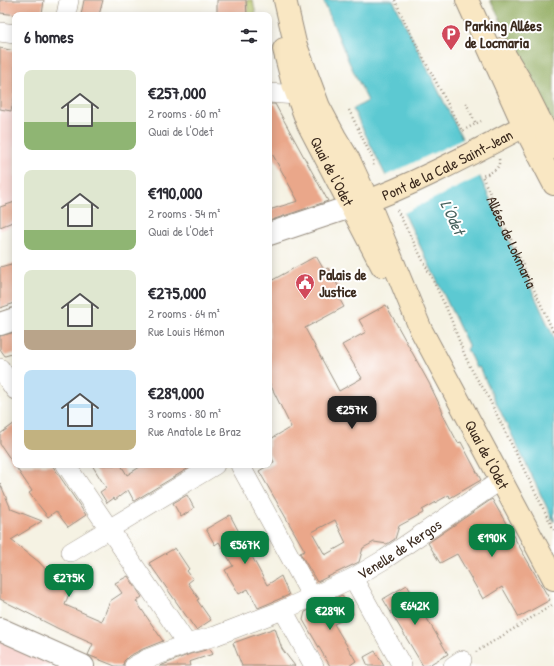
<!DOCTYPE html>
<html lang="en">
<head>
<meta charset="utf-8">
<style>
  body { margin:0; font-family:"Patrick Hand",sans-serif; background:#f7f7f7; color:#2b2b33; height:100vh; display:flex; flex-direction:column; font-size:15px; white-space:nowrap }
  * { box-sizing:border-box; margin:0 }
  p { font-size:13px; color:#7c7c81 }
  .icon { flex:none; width:22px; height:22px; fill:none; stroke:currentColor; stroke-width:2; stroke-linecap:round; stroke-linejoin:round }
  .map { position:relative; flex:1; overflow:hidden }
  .drawer { position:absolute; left:12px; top:12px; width:260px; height:456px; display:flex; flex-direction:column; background:#fff; border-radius:8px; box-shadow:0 2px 10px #0003 }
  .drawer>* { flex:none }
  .price { position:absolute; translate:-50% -34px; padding:0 9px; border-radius:8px; background:#0b8043; color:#fff; font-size:13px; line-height:26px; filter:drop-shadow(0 1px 2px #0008) }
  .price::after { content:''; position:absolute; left:50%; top:24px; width:12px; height:9px; margin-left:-6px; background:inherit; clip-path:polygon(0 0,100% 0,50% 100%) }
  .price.selected { background:#222; color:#fff }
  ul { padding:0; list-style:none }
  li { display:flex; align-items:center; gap:12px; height:100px; padding:0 12px }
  li span { display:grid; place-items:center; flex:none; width:112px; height:80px; border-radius:8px; color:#555 }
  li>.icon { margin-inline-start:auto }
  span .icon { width:48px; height:48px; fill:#fffc; stroke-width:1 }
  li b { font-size:17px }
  h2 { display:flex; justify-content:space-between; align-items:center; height:48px; padding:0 12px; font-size:17px }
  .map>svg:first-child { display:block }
  .built { fill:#f7d0cb }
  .green { fill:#b2c265; stroke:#767642 }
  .forest { fill:#8da85a; stroke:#64693c }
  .water { fill:#5cc9d2; stroke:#4c7a78 }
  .pier { fill:#f5f2e3 }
  .building { fill:#eaa78a; fill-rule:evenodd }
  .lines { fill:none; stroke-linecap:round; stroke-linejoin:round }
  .minor-casing { stroke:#988e80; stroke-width:20 }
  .tertiary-casing { stroke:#988e80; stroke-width:24 }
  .secondary-casing { stroke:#988e80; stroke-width:24 }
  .path { stroke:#988e80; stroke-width:2.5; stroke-dasharray:1 3; stroke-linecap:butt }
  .minor { stroke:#fff; stroke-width:19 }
  .tertiary { stroke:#fff; stroke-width:22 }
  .secondary { stroke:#f9e7c3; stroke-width:22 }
  .labels { text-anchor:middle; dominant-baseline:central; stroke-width:4; stroke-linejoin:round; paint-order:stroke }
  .poi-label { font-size:15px; font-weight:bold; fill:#3b2a1e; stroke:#fff; text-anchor:start }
  .street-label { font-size:15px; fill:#3b2a1e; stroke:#fff }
  .water-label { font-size:16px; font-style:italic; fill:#47625d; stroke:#fff }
</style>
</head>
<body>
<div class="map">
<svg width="554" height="666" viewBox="0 0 554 666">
  <rect width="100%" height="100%" fill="#fff"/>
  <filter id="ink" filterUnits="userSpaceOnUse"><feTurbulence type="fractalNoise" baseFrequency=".025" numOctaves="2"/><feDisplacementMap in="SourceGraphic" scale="8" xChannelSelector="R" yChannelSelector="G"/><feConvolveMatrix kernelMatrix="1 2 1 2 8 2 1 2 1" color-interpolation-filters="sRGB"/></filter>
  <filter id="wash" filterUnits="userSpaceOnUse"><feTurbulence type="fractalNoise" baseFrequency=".012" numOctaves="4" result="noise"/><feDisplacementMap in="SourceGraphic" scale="16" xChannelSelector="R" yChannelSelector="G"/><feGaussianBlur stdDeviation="0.9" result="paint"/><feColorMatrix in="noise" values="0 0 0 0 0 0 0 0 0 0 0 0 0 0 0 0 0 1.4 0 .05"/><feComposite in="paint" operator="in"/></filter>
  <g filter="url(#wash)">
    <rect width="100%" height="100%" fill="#f5f2e3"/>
    <g class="built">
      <path d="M0 95 15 103V225L0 230Z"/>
      <path d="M0 639 46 658 45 662 54 666H0Z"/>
    </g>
    <path class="green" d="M247 0H253L256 15H248Z"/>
    <path class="forest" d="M490 0H554V126L535 87Z"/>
    <path class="water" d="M323 0H393L462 138 554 338V522L479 367 476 368 467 349 469 347C431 268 392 188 353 109L368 101 349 62Z"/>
    <path class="pier" d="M465 138 481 176 402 214 385 176Z"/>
    <g id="blocks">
      <g class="building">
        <path d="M0 0H44L42 15H18L0 13Z"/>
        <path d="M84 0H103L99 15H81Z"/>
        <path d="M217 0H246L247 15H217Z"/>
        <path d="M0 48 15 51V94L11 111 0 109Z"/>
        <path d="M269 104H275L328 201 269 221V210L298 201 269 148Z"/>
        <path d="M15 202V221L0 227V207Z"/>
        <path d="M316 256 324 270 328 268 341 291 336 293 344 307 305 328 339 391 362 378 342 345 366 332 359 320 386 305 429 383 443 412 442 413 458 443 461 442 481 480 450 498 449 495 422 510 423 513 399 526 395 539 387 544 374 542 363 548 359 562 317 582 300 553 305 551 259 471 274 462 269 453V440L291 427 269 382V282ZM335 520 346 543 325 555 312 532Z"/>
        <path d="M15 263V303L0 308V267Z"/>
        <path d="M15 332V353L5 356 0 349V336Z"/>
        <path d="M15 423V465H52L86 515 68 527 56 511 48 517 29 493 32 491 0 444V434Z"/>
        <path d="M92 465H121L127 475 143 465H194L134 501 128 490 115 500 114 498 107 503 100 492 106 488Z"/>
        <path d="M0 483 11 509 42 521 11 540 39 562 50 574 59 572 64 575H75L65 605 102 621 110 601 122 593 115 583 128 576 142 597 136 601 163 641 143 649 129 656 124 661 123 666H115L88 655 93 644 59 629 0 599Z"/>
        <path d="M187 495 194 508 181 517 173 503Z"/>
        <path d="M492 499 550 600 519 617 502 587 483 599 457 554 440 563 428 543Z"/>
        <path d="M230 515 267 585 281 576 289 595 258 608 248 589 239 594 225 570 233 566 219 542 215 545 206 529Z"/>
        <path d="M175 548 189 569 187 571 193 579 188 583 199 599 197 600 211 620 196 630 149 563Z"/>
        <path d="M407 585 448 654 427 666H423L383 599Z"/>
        <path d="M342 595 351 616 334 624 356 661 349 666H330L303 620 305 612Z"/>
        <path d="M275 628 282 649 295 666H242L233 643Z"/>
        <path d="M210 649 213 654 189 662 190 666H160L190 654Z"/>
        <path d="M375 651 384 666H368L364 657Z"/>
      </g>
    </g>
  </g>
  <g filter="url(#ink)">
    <use href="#blocks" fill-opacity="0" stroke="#988e80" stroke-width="1"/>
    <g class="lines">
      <defs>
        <g id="minor">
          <path d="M66 15 69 0"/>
          <path d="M0 32 15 34"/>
          <path d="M269 93 296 95"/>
          <path d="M0 368 15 390"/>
          <path d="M66 465 187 644"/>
          <path d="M240 465 312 597"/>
          <path d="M71 552 215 465"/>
          <path d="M353 578 402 666"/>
          <path d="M283 610 314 666"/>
          <path id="s2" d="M134 666 147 659 187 644 215 636 283 610 353 578 385 559 501 480"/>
          <path d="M453 666 462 660"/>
        </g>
        <g id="tertiary">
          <path d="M269 234 350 207"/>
          <path d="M0 324 15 319"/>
          <path d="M0 629 83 666"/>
        </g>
        <g id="secondary">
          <path id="s3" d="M285 0 295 43 319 107 335 137 349 160 368 201 421 330 554 579"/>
          <path d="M467 0 524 126 554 184"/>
          <path id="s4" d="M284 49 293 84 308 124 382 266"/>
          <path d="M501 49 521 82 554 148"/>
          <path id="s5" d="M355 206C413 185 469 155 524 126"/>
        </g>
      </defs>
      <use href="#minor" class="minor-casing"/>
      <use href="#tertiary" class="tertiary-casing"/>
      <use href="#secondary" class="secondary-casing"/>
      <g class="path">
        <path d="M395 0 406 25 462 131 481 121"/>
        <path d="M466 103 476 124"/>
        <path d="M349 110 374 162 373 166"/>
        <path id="s1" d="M499 159C501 170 490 173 482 176L554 333"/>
        <path d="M397 210C414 243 432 277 448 312 459 338 466 366 484 389L554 530"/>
        <path d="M476 652 554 604"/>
      </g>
      <use href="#minor" class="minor"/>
      <use href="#tertiary" class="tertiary"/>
      <use href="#secondary" class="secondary"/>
    </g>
  </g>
  <defs>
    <symbol id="parking-pin" viewBox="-11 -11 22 30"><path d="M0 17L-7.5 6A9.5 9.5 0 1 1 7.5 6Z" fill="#d1495b" stroke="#fff"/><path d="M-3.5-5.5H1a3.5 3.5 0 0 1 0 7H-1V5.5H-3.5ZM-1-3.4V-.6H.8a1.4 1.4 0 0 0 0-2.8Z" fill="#fff"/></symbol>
    <symbol id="civic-pin" viewBox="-11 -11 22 30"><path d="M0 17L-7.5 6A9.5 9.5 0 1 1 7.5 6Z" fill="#d1495b" stroke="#fff"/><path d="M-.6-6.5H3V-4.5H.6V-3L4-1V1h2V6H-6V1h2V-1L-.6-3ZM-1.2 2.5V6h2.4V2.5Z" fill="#fff"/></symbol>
  </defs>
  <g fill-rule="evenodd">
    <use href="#parking-pin" x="440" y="23" width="22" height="30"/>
    <use href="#civic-pin" x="294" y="272" width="22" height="30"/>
  </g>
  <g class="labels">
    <g class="poi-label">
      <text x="465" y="25">Parking Allées<tspan x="465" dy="17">de Locmaria</tspan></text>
      <text x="319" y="274">Palais de<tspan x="319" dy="17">Justice</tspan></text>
    </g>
    <g class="street-label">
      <text stroke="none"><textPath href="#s5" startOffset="101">Pont de la Cale Saint-Jean</textPath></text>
      <text stroke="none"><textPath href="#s4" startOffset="132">Quai de l'Odet</textPath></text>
      <text stroke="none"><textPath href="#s1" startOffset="99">Allées de Lokmaria</textPath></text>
      <text stroke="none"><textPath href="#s3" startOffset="499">Quai de l'Odet</textPath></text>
      <text stroke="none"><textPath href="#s2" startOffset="291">Venelle de Kergos</textPath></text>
    </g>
    <g class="water-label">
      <text transform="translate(453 217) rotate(65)">L'Odet</text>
    </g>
  </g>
</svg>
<b class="price selected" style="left:352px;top:430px">€257K</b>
<b class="price" style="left:492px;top:558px">€190K</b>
<b class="price" style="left:245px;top:565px">€567K</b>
<b class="price" style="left:69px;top:598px">€275K</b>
<b class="price" style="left:415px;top:626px">€642K</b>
<b class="price" style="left:330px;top:631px">€289K</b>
<section class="drawer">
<h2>6 homes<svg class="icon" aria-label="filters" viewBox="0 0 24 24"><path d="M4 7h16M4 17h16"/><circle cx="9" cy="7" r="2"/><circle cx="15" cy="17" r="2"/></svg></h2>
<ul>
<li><span style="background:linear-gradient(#dfe7d0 65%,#8fb573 0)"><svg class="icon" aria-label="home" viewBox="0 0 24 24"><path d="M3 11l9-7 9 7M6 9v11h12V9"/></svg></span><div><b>€257,000</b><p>2 rooms · 60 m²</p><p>Quai de l'Odet</p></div></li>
<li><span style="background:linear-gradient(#dfe7d0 75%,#8fb573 0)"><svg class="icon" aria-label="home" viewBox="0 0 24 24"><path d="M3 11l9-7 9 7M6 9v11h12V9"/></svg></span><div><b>€190,000</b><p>2 rooms · 54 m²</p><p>Quai de l'Odet</p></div></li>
<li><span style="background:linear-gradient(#dfe7d0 75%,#b9a48a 0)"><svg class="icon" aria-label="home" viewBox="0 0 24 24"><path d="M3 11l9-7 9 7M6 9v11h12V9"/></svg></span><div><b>€275,000</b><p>2 rooms · 64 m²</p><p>Rue Louis Hémon</p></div></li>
<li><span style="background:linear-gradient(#bfe0f5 75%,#c2b280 0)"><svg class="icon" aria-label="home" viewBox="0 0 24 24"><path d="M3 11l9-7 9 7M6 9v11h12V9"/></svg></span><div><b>€289,000</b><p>3 rooms · 80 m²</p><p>Rue Anatole Le Braz</p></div></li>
</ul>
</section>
</div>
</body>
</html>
